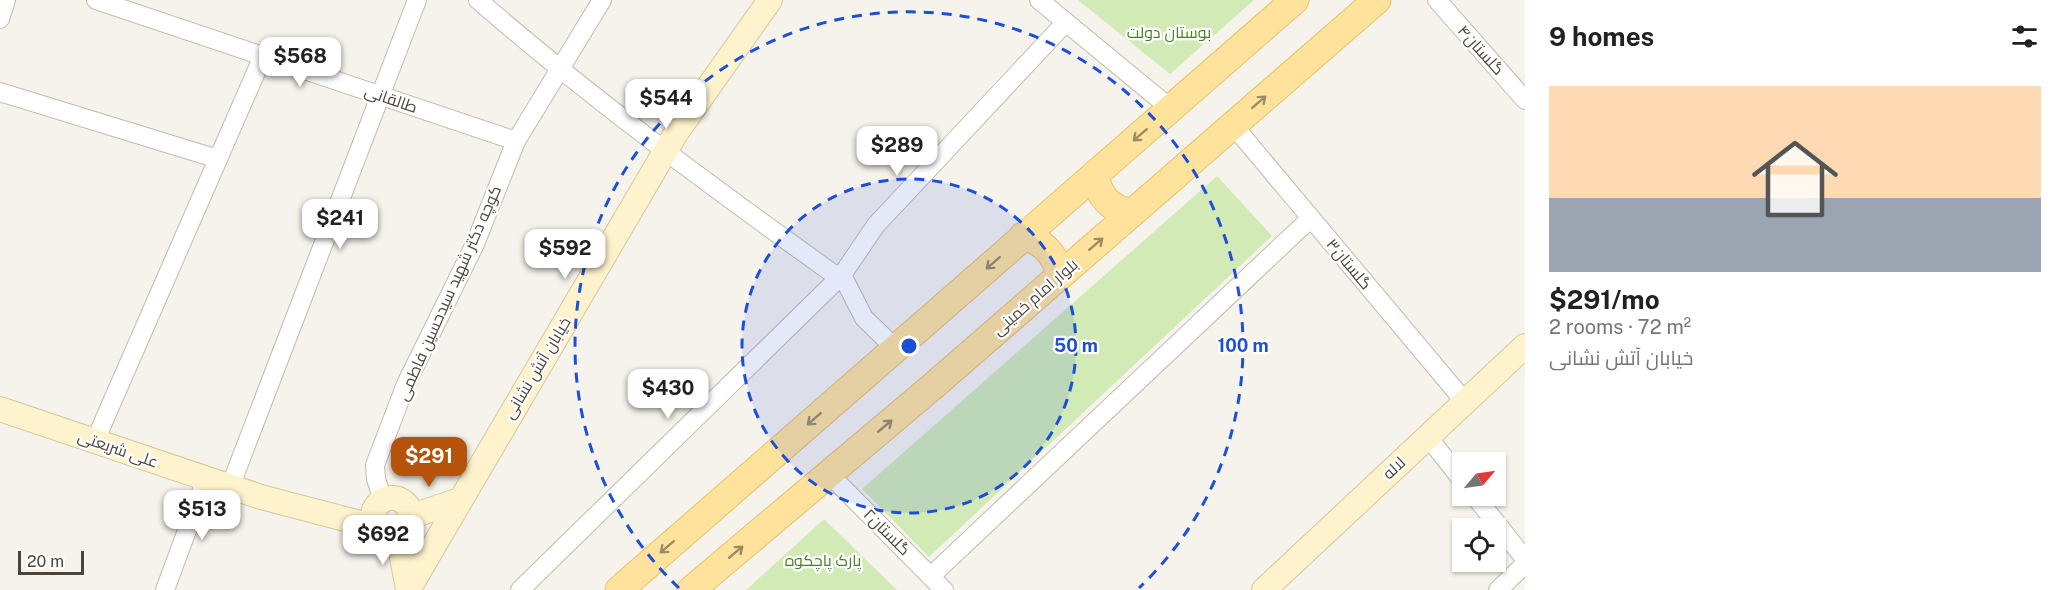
<!DOCTYPE html>
<html lang="en">
<head>
<meta charset="utf-8">
<style>
  body { margin:0; font-family:"Public Sans",Cairo,sans-serif; background:#f2f2f2; color:#202124; height:100vh; display:flex; flex-direction:column; font-size:22px; white-space:nowrap }
  * { box-sizing:border-box; margin:0 }
  p { font-size:20px; color:#757577 }
  .icon { flex:none; width:33px; height:33px; fill:none; stroke:currentColor; stroke-width:2; stroke-linecap:round; stroke-linejoin:round }
  .map { position:relative; flex:1; overflow:hidden }
  .panel { display:flex; flex-direction:column; background:#fff; width:540px }
  .panel>* { flex:none }
  .needle { width:39px; rotate:61deg }
  .controls { position:absolute; left:1452px; top:452px; display:grid; gap:12px }
  .controls a { display:grid; place-items:center; width:54px; height:54px; border-radius:0px; background:#fff; box-shadow:0 2px 4px #0004; font-size:30px }
  .scale { position:absolute; left:18px; bottom:15px; width:66px; box-sizing:border-box; padding-left:6px; border:3px solid #4b4439; border-top:0; font-size:16px; line-height:21px; white-space:nowrap; color:#4b4439; -webkit-text-stroke:4px #fff; paint-order:stroke }
  .price { position:absolute; translate:-50% -51px; padding:0 14px; border-radius:12px; background:#fff; color:#222; font-size:20px; line-height:39px; filter:drop-shadow(0 2px 3px #0008) }
  .price::after { content:''; position:absolute; left:50%; top:36px; width:18px; height:14px; margin-left:-9px; background:inherit; clip-path:polygon(0 0,100% 0,50% 100%) }
  .price.on { background:#b45309; color:#fff }
  ul { padding:0; list-style:none }
  li { display:grid; align-content:center; gap:12px; height:318px; padding:0 24px }
  li span { display:grid; place-items:center; height:186px; border-radius:0px; color:#555 }
  li>.icon { margin-inline-start:auto }
  span .icon { width:108px; height:108px; fill:#fffc; stroke-width:1 }
  li b { font-size:26px }
  h2 { display:flex; justify-content:space-between; align-items:center; height:72px; padding:0 24px; font-size:26px }
  main { display:flex; flex:1; min-height:0 }
  .map>svg:first-child { display:block }
  .green { fill:#d2eab5 }
  .lines { fill:none; stroke-linecap:round; stroke-linejoin:round }
  .street-casing { stroke:#c2bbae; stroke-width:20 }
  .secondary-casing { stroke:#d6c79b; stroke-width:26 }
  .primary-casing { stroke:#e6c16a; stroke-width:29 }
  .street { stroke:#fff; stroke-width:18 }
  .secondary { stroke:#fff3cd; stroke-width:24 }
  .primary { stroke:#ffe39c; stroke-width:27 }
  .oneway { stroke:#9c8c66 }
  .ring { fill:none; stroke:#1d4ed8; stroke-width:3; stroke-dasharray:10 8 }
  .labels { text-anchor:middle; dominant-baseline:central; stroke-width:4.5; stroke-linejoin:round; paint-order:stroke }
  .park-label { font-size:16px; fill:#4a7f2a; stroke:#fff }
  .street-label { font-size:16px; fill:#4b4439; stroke:#fff }
  .centre { fill:#1d4ed8; stroke:#fff; stroke-width:3 }
  .ring-label { font-size:18px; text-anchor:middle; font-weight:bold; fill:#1d4ed8; stroke:#fff; stroke-width:4.5; stroke-linejoin:round; paint-order:stroke }
</style>
</head>
<body>
<main>
<div class="map">
<svg width="1525" height="590" viewBox="0 0 1525 590">
  <rect width="100%" height="100%" fill="#f6f3ec"/>
  <g class="green">
    <path d="M1078 0H1254L1170 74Z"/>
    <path d="M1217 176 1272 236 929 557 862 489Z"/>
    <path d="M824 519 897 590H746Z"/>
  </g>
  <g class="lines">
    <defs>
      <g id="street">
        <path d="M96 0 516 141"/>
        <path d="M478 0C593 100 715 189 839 278"/>
        <path d="M1039 0 1170 108"/>
        <path d="M1437 0 1525 100"/>
        <path d="M0 19 6 0"/>
        <path d="M0 92 218 159"/>
        <path d="M1233 125 1465 402"/>
        <path d="M895 348 864 318 842 275 876 225 1066 22"/>
        <path d="M1428 437 1462 480"/>
        <path d="M95 441 263 56"/>
        <path d="M829 474 944 590"/>
        <path d="M230 487 417 0"/>
        <path d="M1474 495 1525 559"/>
        <path d="M383 500 376 479 375 465 406 384 475 244 516 141 602 0"/>
        <path d="M931 576 1311 218"/>
        <path d="M165 590 206 479"/>
        <path d="M520 590 842 275"/>
        <path d="M1498 590 1525 564"/>
      </g>
      <g id="secondary">
        <path d="M0 409 261 497 375 527"/>
        <circle cx="392" cy="517" r="19"/>
        <path d="M412 516 460 500"/>
        <path d="M398 536 408 589"/>
        <path d="M408 590 676 133 770 0"/>
        <path d="M1264 590 1525 346"/>
      </g>
      <g id="primary">
        <path d="M1095 174C1098 196 1110 209 1132 213"/>
        <path d="M1023 236C1044 242 1055 254 1060 275"/>
        <path d="M619 590 1295 0"/>
        <path d="M691 590 932 387 1377 0"/>
      </g>
    </defs>
    <use href="#street" class="street-casing"/>
    <use href="#secondary" class="secondary-casing"/>
    <use href="#primary" class="primary-casing"/>
    <use href="#street" class="street"/>
    <use href="#secondary" class="secondary"/>
    <use href="#primary" class="primary"/>
  </g>
  <defs><path id="oneway-shaft" d="M-6 0H5M1.5-3L5.5 0L1.5 3" fill="none" stroke-width="1.6" stroke-linecap="round" stroke-linejoin="round" transform="scale(1.5)"/></defs>
  <g class="oneway">
    <use href="#oneway-shaft" transform="translate(1259 102) rotate(-41)"/>
    <use href="#oneway-shaft" transform="translate(1140 135) rotate(139)"/>
    <use href="#oneway-shaft" transform="translate(1096 244) rotate(-41)"/>
    <use href="#oneway-shaft" transform="translate(993 263) rotate(139)"/>
    <use href="#oneway-shaft" transform="translate(814 419) rotate(139)"/>
    <use href="#oneway-shaft" transform="translate(885 426) rotate(-40)"/>
    <use href="#oneway-shaft" transform="translate(667 547) rotate(139)"/>
    <use href="#oneway-shaft" transform="translate(736 552) rotate(-40)"/>
  </g>
  <circle cx="909" cy="346" r="167" fill="#1d4ed8" fill-opacity=".12"/>
  <g class="ring">
    <circle cx="909" cy="346" r="167"/>
    <path d="M679 588A334 334 0 1 1 1139 588"/>
  </g>
  <g class="labels">
    <g class="park-label">
      <text x="1169" y="32">بوستان دولت</text>
      <text x="823" y="560">پارک پاچکوه</text>
    </g>
    <g class="street-label">
      <text transform="translate(1481 50) rotate(48)">گلستان۴</text>
      <text transform="translate(391 99) rotate(19)">طالقانی</text>
      <text transform="translate(1349 264) rotate(50)">گلستان۳</text>
      <text transform="translate(449 293) rotate(-66)">کوچه دکتر شهید سیدحسین فاطمی</text>
      <text transform="translate(1035 297) rotate(-41)">بلوار امام خمینی</text>
      <text transform="translate(537 368) rotate(-59)">خیابان آتش نشانی</text>
      <text transform="translate(118 449) rotate(19)">علی شریعتی</text>
      <text transform="translate(1394 468) rotate(-43)">لاله</text>
      <text transform="translate(887 532) rotate(45)">گلستان۲</text>
    </g>
  </g>
  <circle cx="909" cy="346" r="9" class="centre"/>
  <g class="ring-label">
    <text x="1076" y="352">50 m</text>
    <text x="1243" y="352">100 m</text>
  </g>
</svg>
<div class="controls">
<a><svg class="needle" viewBox="-14 -14 28 28"><path d="M0-13l5 13h-10z" fill="#e53935"/><path d="M0 13l5-13h-10z" fill="#757577"/></svg></a>
<a><svg class="icon" aria-label="locate" viewBox="0 0 24 24"><circle cx="12" cy="12" r="6"/><path d="M12 2v4M12 18v4M2 12h4M18 12h4"/></svg></a>
</div>
<div class="scale">20 m</div>
<b class="price" style="left:300px;top:88px">$568</b>
<b class="price" style="left:666px;top:130px">$544</b>
<b class="price" style="left:897px;top:177px">$289</b>
<b class="price" style="left:340px;top:250px">$241</b>
<b class="price" style="left:565px;top:280px">$592</b>
<b class="price" style="left:668px;top:420px">$430</b>
<b class="price on" style="left:429px;top:488px">$291</b>
<b class="price" style="left:202px;top:541px">$513</b>
<b class="price" style="left:383px;top:566px">$692</b>
</div>
<section class="panel">
<h2>9 homes<svg class="icon" aria-label="filters" viewBox="0 0 24 24"><path d="M4 7h16M4 17h16"/><circle cx="9" cy="7" r="2"/><circle cx="15" cy="17" r="2"/></svg></h2>
<ul>
<li><span style="background:linear-gradient(#ffd9b3 60%,#9aa5b1 0)"><svg class="icon" aria-label="home" viewBox="0 0 24 24"><path d="M3 11l9-7 9 7M6 9v11h12V9"/></svg></span><div><b>$291/mo</b><p>2 rooms · 72 m²</p><p>خیابان آتش نشانی</p></div></li>
</ul>
</section>
</main>
</body>
</html>
